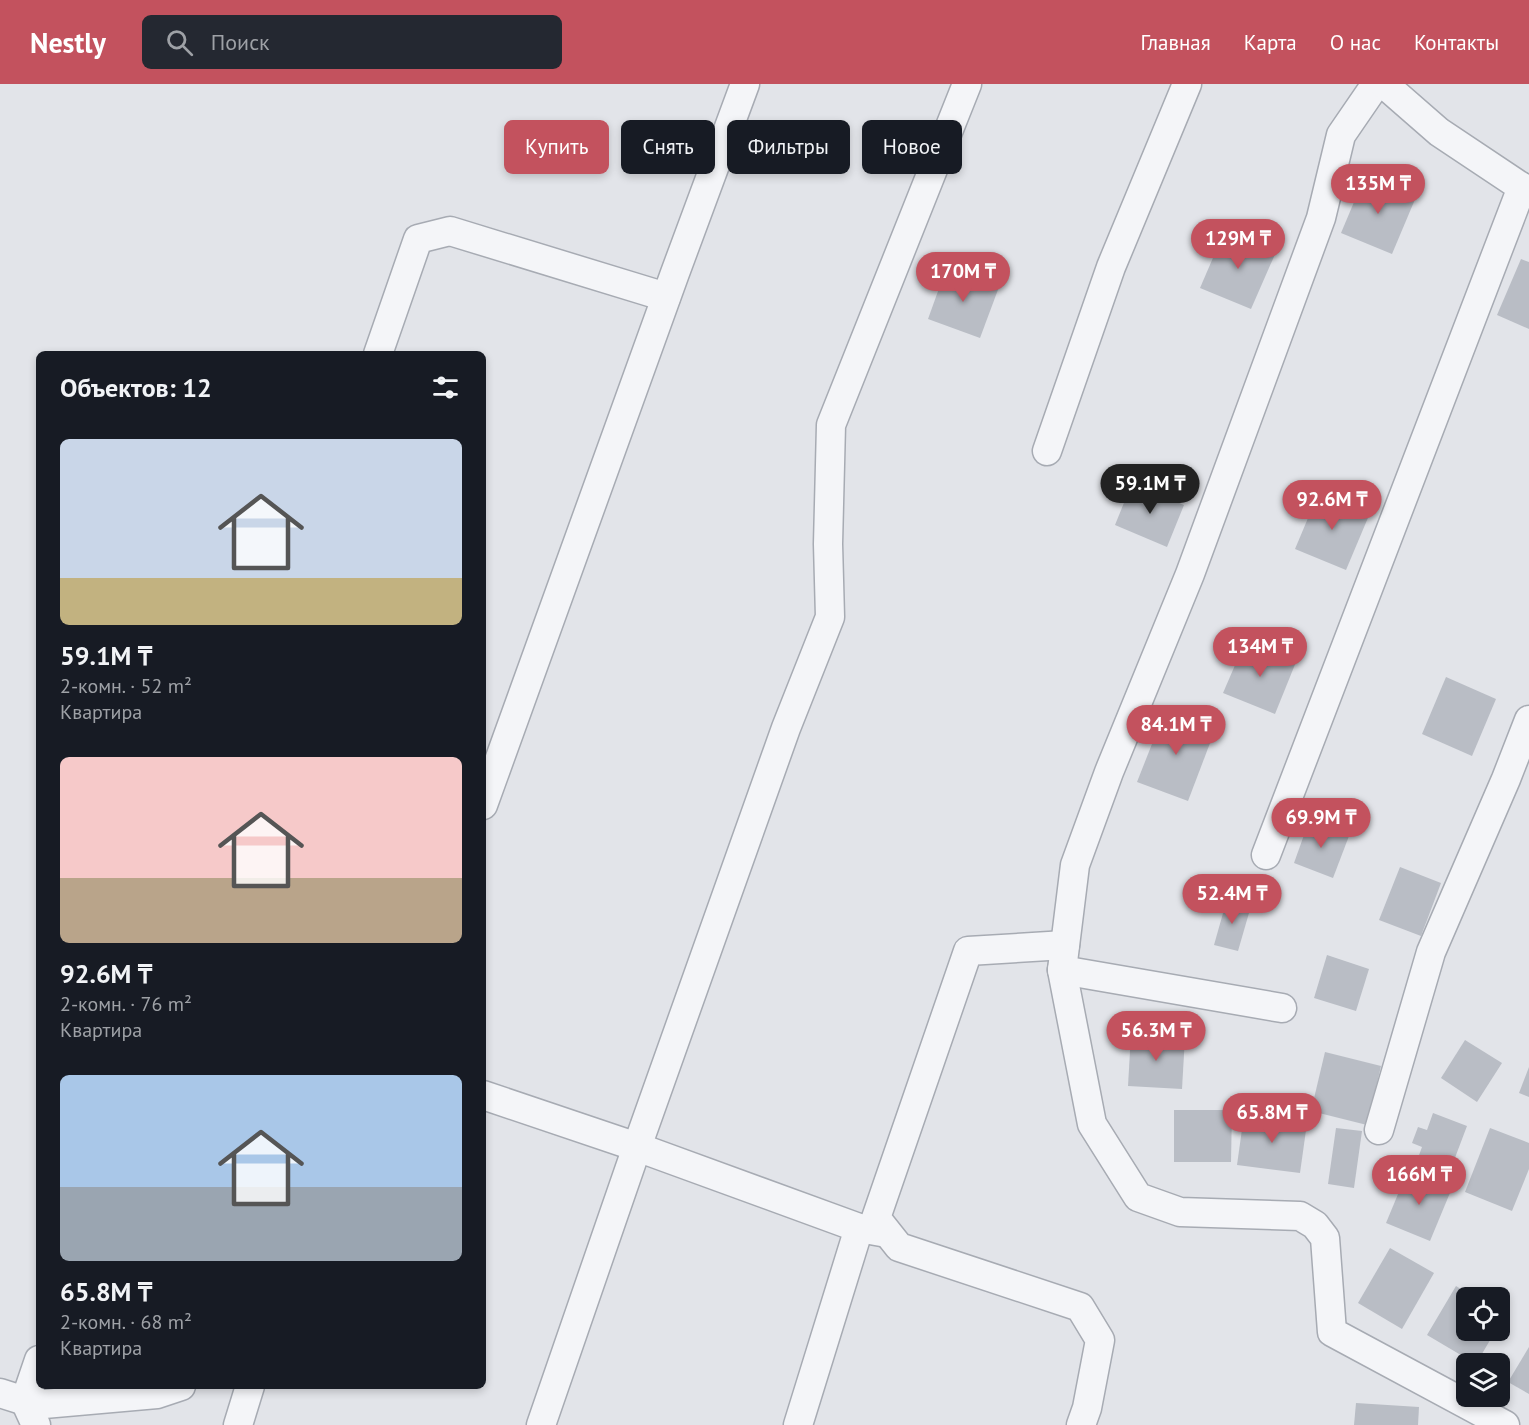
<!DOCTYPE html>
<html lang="ru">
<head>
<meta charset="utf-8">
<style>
  body { margin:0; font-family:"PT Sans",sans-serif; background:#242831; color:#f1f3f6; height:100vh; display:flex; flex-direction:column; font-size:22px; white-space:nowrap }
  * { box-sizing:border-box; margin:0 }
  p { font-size:20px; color:#9ea1a6 }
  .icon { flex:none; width:33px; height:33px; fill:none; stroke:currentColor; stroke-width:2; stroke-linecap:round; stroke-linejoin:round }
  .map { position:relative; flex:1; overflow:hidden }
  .side { position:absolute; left:36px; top:267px; width:450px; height:1038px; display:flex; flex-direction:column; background:#171b24; border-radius:9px; box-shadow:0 3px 9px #0003 }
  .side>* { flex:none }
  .hud { position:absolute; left:504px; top:36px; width:570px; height:54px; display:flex; gap:12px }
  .tools { position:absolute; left:1456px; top:1203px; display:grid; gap:12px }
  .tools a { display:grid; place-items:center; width:54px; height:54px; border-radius:9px; background:#171b24; box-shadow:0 3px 9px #0003; font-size:30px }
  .price { position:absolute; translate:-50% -51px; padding:0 14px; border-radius:21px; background:#c3525e; color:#fff; font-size:20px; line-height:39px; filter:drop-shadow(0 2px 3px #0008) }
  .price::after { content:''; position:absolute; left:50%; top:36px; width:18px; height:14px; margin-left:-9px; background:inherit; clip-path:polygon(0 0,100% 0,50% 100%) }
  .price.active { background:#222; color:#fff }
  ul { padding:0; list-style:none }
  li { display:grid; align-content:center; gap:12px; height:318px; padding:0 24px }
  li span { display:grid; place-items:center; height:186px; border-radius:9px; color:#555 }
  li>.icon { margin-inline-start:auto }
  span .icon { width:108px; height:108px; fill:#fffc; stroke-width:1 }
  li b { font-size:26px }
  h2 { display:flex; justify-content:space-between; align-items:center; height:72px; padding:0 24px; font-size:26px }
  .pill { padding:0 21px; border-radius:9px; background:#171b24; box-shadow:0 3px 9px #0003; font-size:21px; line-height:54px }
  .pill.active { background:#c3525e; color:#fff }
  header { display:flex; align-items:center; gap:36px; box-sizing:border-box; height:84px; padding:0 30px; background:#c3525e; color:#fff }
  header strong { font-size:28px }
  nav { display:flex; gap:33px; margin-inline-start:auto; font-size:21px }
  .search { width:420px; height:54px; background:#242831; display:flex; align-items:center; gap:15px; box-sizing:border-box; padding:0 21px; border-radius:9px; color:#9ea1a6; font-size:22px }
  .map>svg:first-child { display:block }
  .building { fill:#b9bdc5 }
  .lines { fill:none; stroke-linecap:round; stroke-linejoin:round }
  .minor-casing { stroke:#a7abb3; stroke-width:31 }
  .minor { stroke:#f4f5f8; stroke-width:28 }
</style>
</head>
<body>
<header>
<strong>Nestly</strong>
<div class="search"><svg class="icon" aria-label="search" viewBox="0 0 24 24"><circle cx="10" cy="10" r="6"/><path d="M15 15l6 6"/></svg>Поиск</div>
<nav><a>Главная</a><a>Карта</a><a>О нас</a><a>Контакты</a></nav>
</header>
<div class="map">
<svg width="1529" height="1341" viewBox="0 0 1529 1341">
  <rect width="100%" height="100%" fill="#e2e4e9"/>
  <g class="building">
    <path d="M1365 92 1416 113 1392 170 1341 149Z"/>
    <path d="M1225 146 1276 168 1251 225 1200 204Z"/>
    <path d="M1521 175 1529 178V245L1497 231Z"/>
    <path d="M946 185 999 203 980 254 928 235Z"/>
    <path d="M1132 399 1184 421 1167 463 1115 441Z"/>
    <path d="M1319 408 1370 429 1346 486 1295 465Z"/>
    <path d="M1245 558 1296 578 1275 630 1223 609Z"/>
    <path d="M1446 593 1496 615 1472 672 1422 650Z"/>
    <path d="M1165 627 1215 646 1188 717 1137 698Z"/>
    <path d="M1309 737 1349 752 1333 794 1294 779Z"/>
    <path d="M1400 783 1441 799 1421 852 1379 836Z"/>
    <path d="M1227 815 1251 822 1238 867 1214 861Z"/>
    <path d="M1327 871 1369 885 1356 927 1314 914Z"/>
    <path d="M1131 950 1185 953 1182 1005 1128 1002Z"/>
    <path d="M1465 956 1502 979 1477 1018 1441 994Z"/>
    <path d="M1325 968 1381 982 1367 1041 1311 1027Z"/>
    <path d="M1529 983V1013L1519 1009Z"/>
    <path d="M1174 1026H1232L1231 1078H1174Z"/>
    <path d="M1433 1029 1467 1042 1450 1087 1418 1074 1422 1063 1412 1059 1418 1043 1427 1046Z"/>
    <path d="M1244 1031 1307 1039 1300 1089 1237 1081Z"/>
    <path d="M1336 1044 1362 1047 1354 1104 1328 1100Z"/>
    <path d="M1490 1044 1529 1059V1085L1512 1127 1465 1108Z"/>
    <path d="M1408 1086 1452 1104 1430 1157 1386 1139Z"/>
    <path d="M1390 1164 1434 1189 1402 1245 1358 1219Z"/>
    <path d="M1456 1202 1475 1214H1467V1246H1496L1476 1280 1427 1251Z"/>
    <path d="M1529 1263V1310L1508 1298Z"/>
    <path d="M1356 1319 1419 1323 1418 1341H1354Z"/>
  </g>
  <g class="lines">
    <defs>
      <g id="minor">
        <path d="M1376 0 1341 51 1321 134 1190 490 1109 688 1075 781 1062 886 1092 1040 1138 1113 1180 1128 1300 1132 1315 1141 1325 1154 1332 1248 1505 1341"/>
        <path d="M1384 0 1439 48 1529 108"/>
        <path d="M378 270 418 155 450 147 666 213"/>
        <path d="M1047 367 1111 183 1187 0"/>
        <path d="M483 721 675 189 745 0"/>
        <path d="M1266 771 1522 103"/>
        <path d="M1065 861 968 867 876 1134 899 1163 1080 1223 1100 1256 1087 1324 1081 1341"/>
        <path d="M1062 886 1282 924"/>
        <path d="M483 1011 637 1063 859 1144 887 1149"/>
        <path d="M1379 1046 1431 868 1506 695 1529 636"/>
        <path d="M0 1309 25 1317 44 1320 157 1310 181 1302"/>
        <path d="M36 1341 25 1317 39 1276"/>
        <path d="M238 1341 250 1302"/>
        <path d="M541 1341 637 1063 786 644 830 533 828 460 831 341 967 0"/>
        <path d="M798 1341 859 1144"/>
      </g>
    </defs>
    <use href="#minor" class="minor-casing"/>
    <use href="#minor" class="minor"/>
  </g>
</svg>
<div class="tools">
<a><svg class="icon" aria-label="locate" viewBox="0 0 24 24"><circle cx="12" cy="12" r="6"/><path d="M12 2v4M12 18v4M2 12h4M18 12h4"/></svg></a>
<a><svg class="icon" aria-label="layers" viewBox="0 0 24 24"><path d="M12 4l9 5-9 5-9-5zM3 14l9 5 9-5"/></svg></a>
</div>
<b class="price" style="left:1378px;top:131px">135M ₸</b>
<b class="price" style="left:1238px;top:186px">129M ₸</b>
<b class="price" style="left:963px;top:219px">170M ₸</b>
<b class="price active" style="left:1150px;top:431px">59.1M ₸</b>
<b class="price" style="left:1332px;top:447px">92.6M ₸</b>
<b class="price" style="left:1260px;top:594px">134M ₸</b>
<b class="price" style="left:1176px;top:672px">84.1M ₸</b>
<b class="price" style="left:1321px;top:765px">69.9M ₸</b>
<b class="price" style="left:1232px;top:841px">52.4M ₸</b>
<b class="price" style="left:1156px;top:978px">56.3M ₸</b>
<b class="price" style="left:1272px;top:1060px">65.8M ₸</b>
<b class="price" style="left:1419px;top:1122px">166M ₸</b>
<div class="hud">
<a class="pill active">Купить</a>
<a class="pill">Снять</a>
<a class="pill">Фильтры</a>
<a class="pill">Новое</a>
</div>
<section class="side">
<h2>Объектов: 12<svg class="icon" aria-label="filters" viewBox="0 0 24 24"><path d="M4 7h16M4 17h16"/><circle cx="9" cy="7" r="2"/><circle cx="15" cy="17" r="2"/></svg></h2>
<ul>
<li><span style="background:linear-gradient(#c9d6e8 75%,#c2b280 0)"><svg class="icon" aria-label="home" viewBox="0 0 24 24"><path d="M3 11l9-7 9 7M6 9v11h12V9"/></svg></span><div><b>59.1M ₸</b><p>2-комн. · 52 m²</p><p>Квартира</p></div></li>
<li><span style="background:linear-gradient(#f6c9c9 65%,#b9a48a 0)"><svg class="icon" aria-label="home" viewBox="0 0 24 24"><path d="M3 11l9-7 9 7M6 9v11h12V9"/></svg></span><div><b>92.6M ₸</b><p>2-комн. · 76 m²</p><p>Квартира</p></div></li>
<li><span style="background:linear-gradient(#a9c7e8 60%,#9aa5b1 0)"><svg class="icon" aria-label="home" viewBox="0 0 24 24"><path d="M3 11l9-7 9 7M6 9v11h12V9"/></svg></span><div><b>65.8M ₸</b><p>2-комн. · 68 m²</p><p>Квартира</p></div></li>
</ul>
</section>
</div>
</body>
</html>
